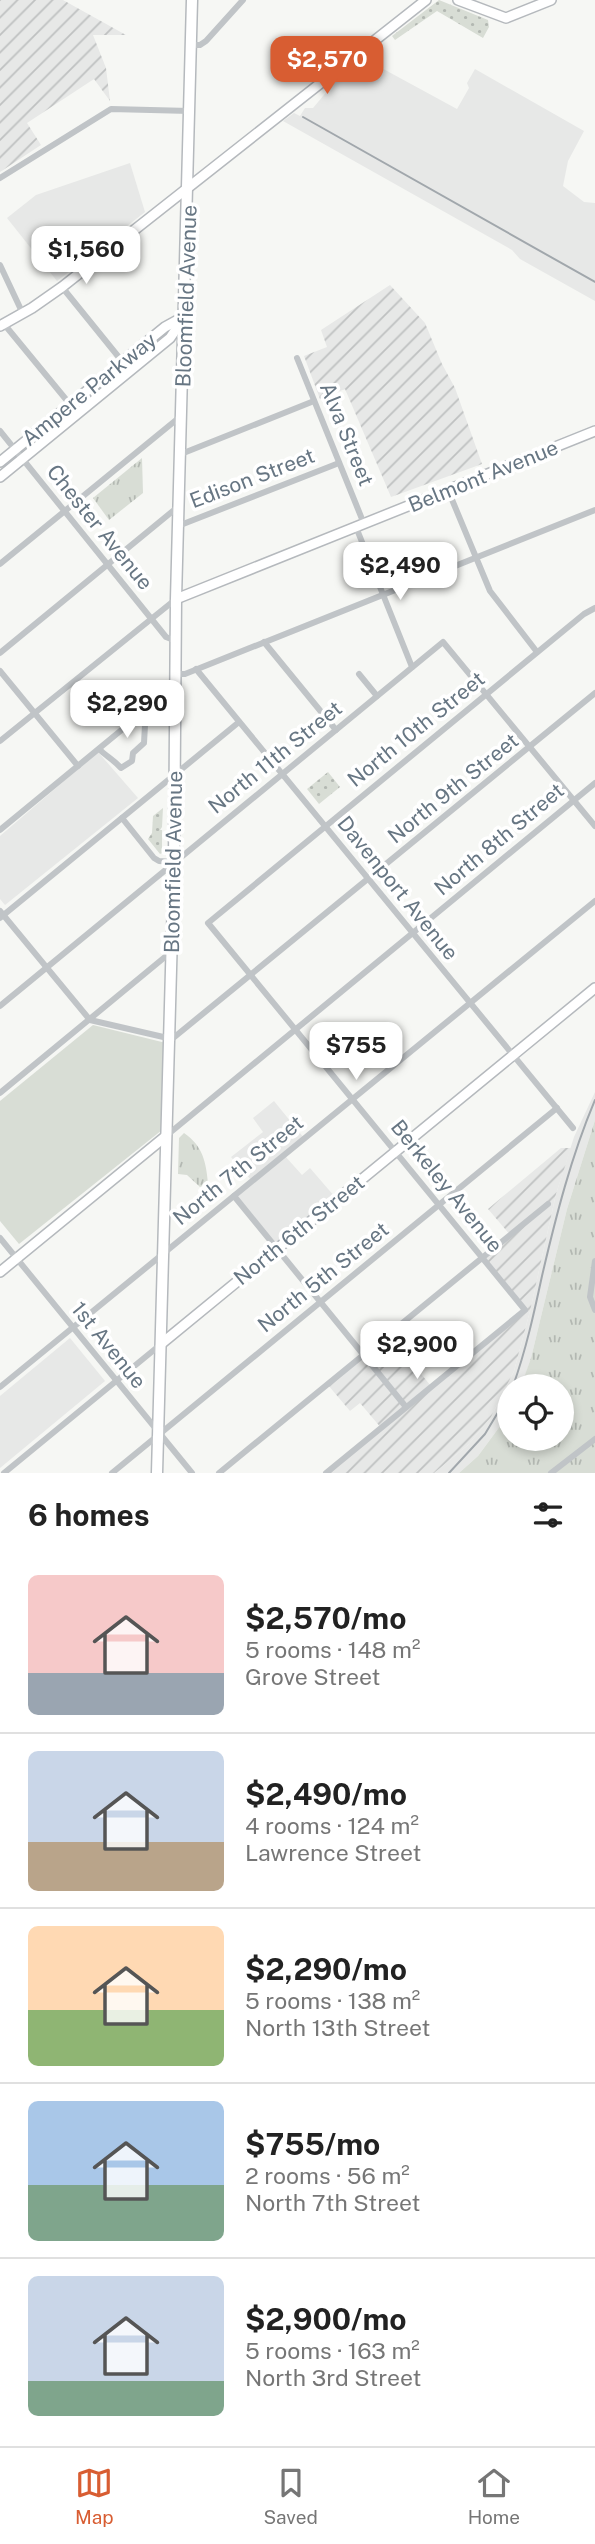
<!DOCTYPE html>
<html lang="en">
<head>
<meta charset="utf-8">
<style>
  body { margin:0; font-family:"Public Sans",sans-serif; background:#f6f6f6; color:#222; height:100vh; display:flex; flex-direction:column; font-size:26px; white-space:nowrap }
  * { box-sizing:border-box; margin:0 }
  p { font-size:23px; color:#767676 }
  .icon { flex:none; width:38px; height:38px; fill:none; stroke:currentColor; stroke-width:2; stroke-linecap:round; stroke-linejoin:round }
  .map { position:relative; height:1473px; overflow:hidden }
  .side { display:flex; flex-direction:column; background:#fff; flex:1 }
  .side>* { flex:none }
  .tools { position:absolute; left:497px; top:1374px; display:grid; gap:14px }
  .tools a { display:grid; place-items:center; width:77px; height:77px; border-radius:50%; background:#fff; box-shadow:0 4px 10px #0003; font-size:35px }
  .price { position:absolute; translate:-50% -60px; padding:0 16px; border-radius:14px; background:#fff; color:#222; font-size:23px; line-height:46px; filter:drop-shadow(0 2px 4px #0008) }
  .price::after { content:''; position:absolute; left:50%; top:42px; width:21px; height:16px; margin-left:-10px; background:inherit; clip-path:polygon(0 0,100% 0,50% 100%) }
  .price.on { background:#d85d32; color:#fff }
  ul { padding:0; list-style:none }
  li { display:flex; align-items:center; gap:21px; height:175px; padding:0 28px }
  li+li { border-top:2px solid #e0e0e0 }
  li span { display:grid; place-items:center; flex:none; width:196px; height:140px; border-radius:10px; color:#555 }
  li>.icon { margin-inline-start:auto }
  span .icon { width:84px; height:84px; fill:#fffc; stroke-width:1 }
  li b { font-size:30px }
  h2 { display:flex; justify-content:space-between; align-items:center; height:84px; padding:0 28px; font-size:30px }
  .tabs { display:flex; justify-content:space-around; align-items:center; height:98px; border-top:2px solid #e0e0e0; background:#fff; font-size:19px; color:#767676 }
  .tabs a { display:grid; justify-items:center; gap:4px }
  .tabs .on { color:#d85d32 }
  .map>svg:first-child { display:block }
  .built { fill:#e7e8e7 }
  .industrial { fill:url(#industrial-furrows) }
  .grass { fill:url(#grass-dots) }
  .park { fill:url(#park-tufts) }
  .garden { fill:#d8ddd5 }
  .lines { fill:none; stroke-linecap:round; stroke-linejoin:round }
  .secondary-casing { stroke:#b5b9bd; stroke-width:12 }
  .primary-casing { stroke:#b5b9bd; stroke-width:13 }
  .street { stroke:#c0c4c7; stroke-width:6 }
  .secondary { stroke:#fff; stroke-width:9 }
  .primary { stroke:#fff; stroke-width:10 }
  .tram { stroke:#a1a7ac; stroke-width:2 }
  .labels { text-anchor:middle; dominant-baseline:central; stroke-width:7; stroke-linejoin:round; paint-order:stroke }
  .street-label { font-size:21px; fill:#677683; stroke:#fff }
</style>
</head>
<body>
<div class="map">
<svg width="595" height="1473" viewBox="0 0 595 1473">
  <defs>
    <pattern id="industrial-furrows" width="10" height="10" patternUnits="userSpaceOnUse" patternTransform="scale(1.75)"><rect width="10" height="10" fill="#e7e8e7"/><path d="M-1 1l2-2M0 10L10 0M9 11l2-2" fill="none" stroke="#bfc1c1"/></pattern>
    <pattern id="grass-dots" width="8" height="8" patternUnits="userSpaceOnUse" patternTransform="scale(1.75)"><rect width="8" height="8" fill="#d8ddd5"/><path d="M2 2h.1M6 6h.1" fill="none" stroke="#b3b8b2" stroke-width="1.8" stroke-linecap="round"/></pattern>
    <pattern id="park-tufts" width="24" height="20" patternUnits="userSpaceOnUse" patternTransform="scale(1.75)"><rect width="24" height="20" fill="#d8ddd5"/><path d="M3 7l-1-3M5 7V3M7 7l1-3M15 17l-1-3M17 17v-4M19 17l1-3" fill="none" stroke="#b3b8b2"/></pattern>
  </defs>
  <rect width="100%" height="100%" fill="#f6f7f4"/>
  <g class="built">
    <path d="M365 59 457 109 469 88 467 83 475 69 584 131 568 161 563 186 584 202 595 203V301L520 259 512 250 283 121 294 113 300 116 305 108H313L334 83Z"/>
    <path d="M130 163 145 212 57 281 7 218 36 195Z"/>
    <path d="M98 752 138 798 5 905 0 899V836Z"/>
    <path d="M595 1092V1120L567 1209 531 1358 523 1382 521 1386H509V1414L478 1456 459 1473H434L468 1445 491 1417 514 1371 530 1311 556 1194 574 1137Z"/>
    <path d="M274 1101 304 1138 251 1180 231 1157 263 1132 253 1118Z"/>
    <path d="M285 1156 302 1175 310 1168 335 1197 277 1246 234 1195Z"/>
    <path d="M70 1338 105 1381 0 1468V1396Z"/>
  </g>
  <g class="industrial">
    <path d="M0 0H63L126 35H93L106 68 110 101 94 79 27 123 41 145 0 172Z"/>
    <path d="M390 285 425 323 442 364 455 388 482 464 391 497 345 389 320 399 304 356 327 347 321 330Z"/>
    <path d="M561 1148H571L556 1194 530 1311 514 1371 491 1417 468 1445 434 1473H328L382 1429 360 1403 350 1411 328 1385 389 1335 431 1386 524 1310 482 1260 511 1236 488 1209Z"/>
  </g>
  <g class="grass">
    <path d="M439 0 488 20 489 27 483 38 437 11 395 40 392 36Z"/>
    <path d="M328 772 340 787 319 804 307 789Z"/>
    <path d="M163 808 162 827 160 830H162V853L160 854 148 839 152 833 153 816Z"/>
  </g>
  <g class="park">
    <path d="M142 458 143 493 109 520 93 498Z"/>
    <path d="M595 1120V1473H459L478 1456 509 1414V1438H562V1386H521L531 1358 567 1209Z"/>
    <path d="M184 1133C203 1146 206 1162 208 1183L200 1187 187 1175 178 1174 179 1138Z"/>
  </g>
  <path class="garden" d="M93 1025 166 1043 162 1130 19 1244 0 1221V1101Z"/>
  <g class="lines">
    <defs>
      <g id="secondary">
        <path d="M458 0 506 18 551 0"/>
        <path d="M0 326 32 308 62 287 426 0"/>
        <path d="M0 462 165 327 185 316"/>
        <path d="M0 477 170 338 183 319"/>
        <path d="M176 599 595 431"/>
        <path d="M0 1272 166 1136"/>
        <path d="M161 1344 595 988"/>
      </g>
      <path id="primary" d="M157 1473 174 862 176 599 192 0"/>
    </defs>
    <use href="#secondary" class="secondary-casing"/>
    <use href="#primary" class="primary-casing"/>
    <g class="street">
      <path d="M191 45H200L206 41 243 0"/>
      <path d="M0 178 111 109 190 111"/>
      <path d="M0 265 23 314"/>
      <path d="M62 287 130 371"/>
      <path d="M4 324 78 414"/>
      <path d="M297 358 364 524"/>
      <path d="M0 431 166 637 176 641"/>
      <path d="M181 454 314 401"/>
      <path d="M448 490 490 591 537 652"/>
      <path d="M178 526 339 463"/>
      <path d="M356 527 412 667"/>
      <path d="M0 564 181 416"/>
      <path d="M264 642 336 730"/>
      <path d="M0 653 179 506"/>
      <path d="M196 669 573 1128"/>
      <path d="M0 671 78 766"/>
      <path d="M175 674H185L595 510"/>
      <path d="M359 674 377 696"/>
      <path d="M0 741 176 599"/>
      <path d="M99 749C106 756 114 760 121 768L132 761 133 753 144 743 145 725 150 720 144 712"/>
      <path d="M122 818 154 858 159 861 173 862"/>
      <path d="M0 830 164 695 175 691"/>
      <path d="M0 911 90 1020 172 1039 595 693"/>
      <path d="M0 918 239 722"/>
      <path d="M0 1006 443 642 595 826"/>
      <path d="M0 1093 171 952"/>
      <path d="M166 1136 595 783"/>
      <path d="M234 1196 406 1407"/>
      <path d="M0 1238 192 1473"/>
      <path d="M595 1261 590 1297 595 1310"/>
      <path d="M0 1387 595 901"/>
      <path d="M4 1473 160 1345"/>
      <path d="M112 1473 557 1108"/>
      <path d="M219 1473 548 1204"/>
      <path d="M326 1473 525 1310 208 923 584 614 595 608"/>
      <path d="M551 1473 595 1439"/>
    </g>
    <use href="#secondary" class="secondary"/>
    <use href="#primary" class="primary"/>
    <g class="tram">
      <path d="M303 117 595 282"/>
      <path d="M513 1386C526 1350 534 1313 542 1276 556 1216 571 1157 595 1100"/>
      <path d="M449 1473 485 1434 509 1394"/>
    </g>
  </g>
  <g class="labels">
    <g class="street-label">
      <text transform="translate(186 296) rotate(-88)">Bloomfield Avenue</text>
      <text transform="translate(89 389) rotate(-39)">Ampere Parkway</text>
      <text transform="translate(347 434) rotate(68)">Alva Street</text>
      <text transform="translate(483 476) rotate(-22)">Belmont Avenue</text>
      <text transform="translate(252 478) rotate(-21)">Edison Street</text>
      <text transform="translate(100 527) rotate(51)">Chester Avenue</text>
      <text transform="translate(416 729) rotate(-39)">North 10th Street</text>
      <text transform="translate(275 757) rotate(-39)">North 11th Street</text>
      <text transform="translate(453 788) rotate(-39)">North 9th Street</text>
      <text transform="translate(499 839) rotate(-40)">North 8th Street</text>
      <text transform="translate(173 862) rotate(-89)">Bloomfield Avenue</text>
      <text transform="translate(398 888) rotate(51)">Davenport Avenue</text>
      <text transform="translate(238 1170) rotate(-39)">North 7th Street</text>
      <text transform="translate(447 1186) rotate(51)">Berkeley Avenue</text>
      <text transform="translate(299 1230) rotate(-39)">North 6th Street</text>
      <text transform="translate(323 1277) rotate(-39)">North 5th Street</text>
      <text transform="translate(109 1345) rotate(51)">1st Avenue</text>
    </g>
  </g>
</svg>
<div class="tools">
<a><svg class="icon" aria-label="locate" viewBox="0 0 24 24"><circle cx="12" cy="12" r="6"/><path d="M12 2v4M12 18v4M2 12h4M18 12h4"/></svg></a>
</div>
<b class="price on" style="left:327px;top:96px">$2,570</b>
<b class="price" style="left:86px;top:286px">$1,560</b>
<b class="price" style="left:400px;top:602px">$2,490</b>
<b class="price" style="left:127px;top:740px">$2,290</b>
<b class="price" style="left:356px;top:1082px">$755</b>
<b class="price" style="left:417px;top:1381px">$2,900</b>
</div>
<section class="side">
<h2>6 homes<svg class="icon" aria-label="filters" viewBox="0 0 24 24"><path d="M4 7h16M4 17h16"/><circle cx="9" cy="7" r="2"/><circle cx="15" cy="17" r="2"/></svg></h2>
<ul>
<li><span style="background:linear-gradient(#f6c9c9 70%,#9aa5b1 0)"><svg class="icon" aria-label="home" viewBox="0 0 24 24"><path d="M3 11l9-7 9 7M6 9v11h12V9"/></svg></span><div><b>$2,570/mo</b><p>5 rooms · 148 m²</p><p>Grove Street</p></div></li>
<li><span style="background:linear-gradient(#c9d6e8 65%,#b9a48a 0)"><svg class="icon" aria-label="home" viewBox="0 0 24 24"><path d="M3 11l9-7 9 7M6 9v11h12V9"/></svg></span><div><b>$2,490/mo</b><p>4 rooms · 124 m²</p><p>Lawrence Street</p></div></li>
<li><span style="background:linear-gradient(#ffd9b3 60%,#8fb573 0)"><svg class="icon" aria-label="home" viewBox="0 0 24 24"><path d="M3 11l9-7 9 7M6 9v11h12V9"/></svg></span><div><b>$2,290/mo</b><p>5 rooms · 138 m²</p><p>North 13th Street</p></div></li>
<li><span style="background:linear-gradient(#a9c7e8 60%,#7fa58c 0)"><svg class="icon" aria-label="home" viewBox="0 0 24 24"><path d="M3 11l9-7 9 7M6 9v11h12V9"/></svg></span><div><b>$755/mo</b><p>2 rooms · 56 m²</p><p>North 7th Street</p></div></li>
<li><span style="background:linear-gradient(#c9d6e8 75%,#7fa58c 0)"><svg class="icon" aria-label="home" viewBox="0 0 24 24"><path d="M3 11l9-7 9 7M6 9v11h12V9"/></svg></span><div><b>$2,900/mo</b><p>5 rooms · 163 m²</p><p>North 3rd Street</p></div></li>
</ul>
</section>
<nav class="tabs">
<a class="on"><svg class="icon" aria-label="map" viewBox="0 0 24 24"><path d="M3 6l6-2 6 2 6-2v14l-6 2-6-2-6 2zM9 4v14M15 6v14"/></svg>Map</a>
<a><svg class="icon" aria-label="saved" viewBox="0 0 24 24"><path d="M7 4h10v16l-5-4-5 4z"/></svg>Saved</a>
<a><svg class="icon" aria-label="home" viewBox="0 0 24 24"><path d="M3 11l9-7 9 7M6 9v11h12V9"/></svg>Home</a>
</nav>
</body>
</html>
